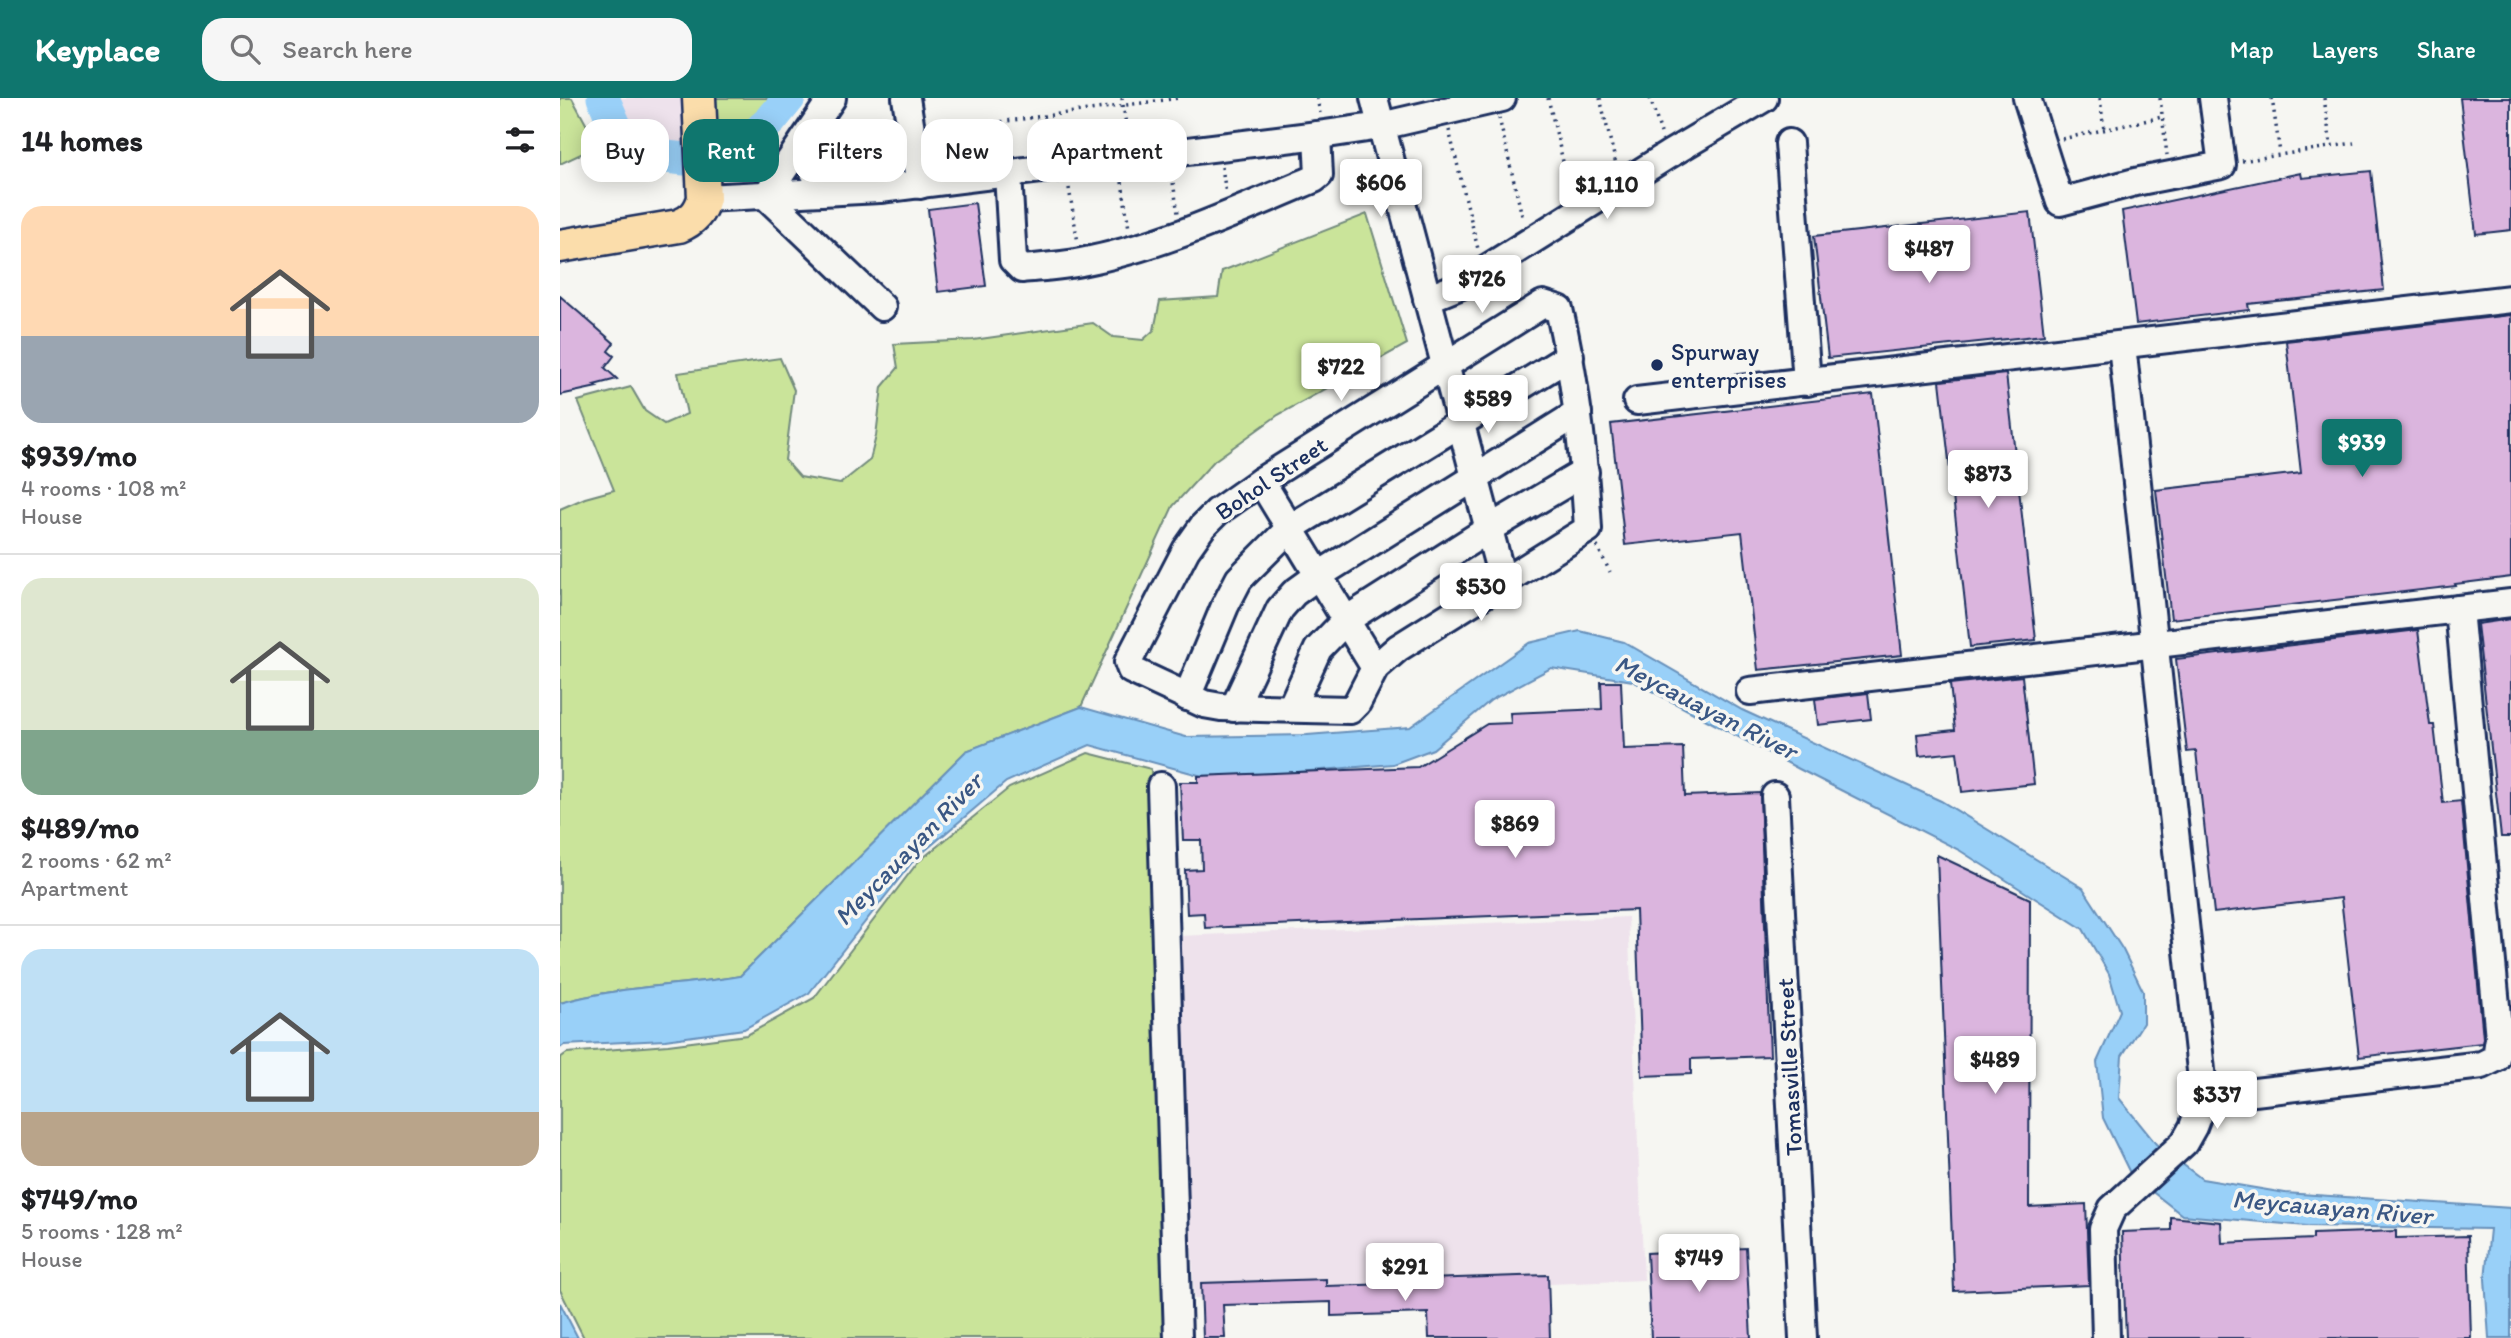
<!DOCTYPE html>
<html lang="en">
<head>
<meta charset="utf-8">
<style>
  body { margin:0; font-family:Itim,sans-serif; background:#f6f6f6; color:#202124; height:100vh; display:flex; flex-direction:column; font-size:26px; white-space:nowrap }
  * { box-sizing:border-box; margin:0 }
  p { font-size:23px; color:#757577 }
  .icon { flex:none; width:38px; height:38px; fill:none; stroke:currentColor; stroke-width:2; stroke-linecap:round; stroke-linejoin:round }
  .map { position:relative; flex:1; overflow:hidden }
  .panel { display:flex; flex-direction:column; background:#fff; width:560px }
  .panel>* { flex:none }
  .guide { position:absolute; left:21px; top:21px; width:665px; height:63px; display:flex; gap:14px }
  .price { position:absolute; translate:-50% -60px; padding:0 16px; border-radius:7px; background:#fff; color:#222; font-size:23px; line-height:46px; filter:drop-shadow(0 2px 4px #0008) }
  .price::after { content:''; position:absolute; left:50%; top:42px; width:21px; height:16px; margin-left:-10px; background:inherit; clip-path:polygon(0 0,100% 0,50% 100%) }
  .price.on { background:#0f766e; color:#fff }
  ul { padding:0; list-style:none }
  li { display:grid; align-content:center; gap:14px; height:371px; padding:0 21px }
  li+li { border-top:2px solid #e0e0e0 }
  li span { display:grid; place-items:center; height:217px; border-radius:21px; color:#555 }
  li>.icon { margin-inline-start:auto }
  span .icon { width:126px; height:126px; fill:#fffc; stroke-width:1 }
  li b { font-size:30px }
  h2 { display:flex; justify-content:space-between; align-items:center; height:84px; padding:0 21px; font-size:30px }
  .chip { padding:0 24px; border-radius:21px; background:#fff; box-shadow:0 4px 18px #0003; font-size:24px; line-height:63px }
  .chip.on { background:#0f766e; color:#fff }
  header { display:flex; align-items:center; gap:42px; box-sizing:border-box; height:98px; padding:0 35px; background:#0f766e; color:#fff }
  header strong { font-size:33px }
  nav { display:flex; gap:38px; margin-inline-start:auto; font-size:24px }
  .search { width:490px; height:63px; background:#f6f6f6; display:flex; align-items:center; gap:18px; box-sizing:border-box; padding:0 24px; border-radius:21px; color:#757577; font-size:26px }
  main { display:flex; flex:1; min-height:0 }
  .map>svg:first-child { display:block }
  .built { fill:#eee2ec }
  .green { fill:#cae49a; stroke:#728a7c; stroke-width:2 }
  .water { fill:#99d0f8; stroke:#6790ba; stroke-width:2 }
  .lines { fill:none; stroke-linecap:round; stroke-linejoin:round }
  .river { stroke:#99d0f8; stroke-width:33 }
  .building { fill:#dbb5de; stroke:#1b2f5e; stroke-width:2 }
  .minor-casing { stroke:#1b2f5e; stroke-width:32 }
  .major-casing { stroke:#1b2f5e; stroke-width:37 }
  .path { stroke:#1b2f5e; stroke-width:3.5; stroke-dasharray:2 5; stroke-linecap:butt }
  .minor { stroke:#f6f6f2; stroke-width:26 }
  .major { stroke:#fbddab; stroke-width:32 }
  .poi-dot { fill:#1b2f5e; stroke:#f6f6f2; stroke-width:2.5 }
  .labels { text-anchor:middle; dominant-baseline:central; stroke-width:7; stroke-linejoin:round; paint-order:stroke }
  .poi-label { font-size:24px; fill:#1b2f5e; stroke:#f6f6f2; text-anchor:start }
  .street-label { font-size:24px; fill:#1b2f5e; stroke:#f6f6f2 }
  .water-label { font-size:26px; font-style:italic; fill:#3a5784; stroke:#f6f6f2 }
</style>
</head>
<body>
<header>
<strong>Keyplace</strong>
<div class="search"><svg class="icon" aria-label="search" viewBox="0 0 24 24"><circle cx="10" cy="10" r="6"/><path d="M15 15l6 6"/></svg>Search here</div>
<nav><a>Map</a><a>Layers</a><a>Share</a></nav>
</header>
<main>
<section class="panel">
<h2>14 homes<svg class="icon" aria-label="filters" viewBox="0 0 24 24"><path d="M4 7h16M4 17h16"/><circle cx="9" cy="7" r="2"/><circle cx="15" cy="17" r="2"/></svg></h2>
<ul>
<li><span style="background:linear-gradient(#ffd9b3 60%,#9aa5b1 0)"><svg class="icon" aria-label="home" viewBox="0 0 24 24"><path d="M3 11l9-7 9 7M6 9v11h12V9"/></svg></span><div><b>$939/mo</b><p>4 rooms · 108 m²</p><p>House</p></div></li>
<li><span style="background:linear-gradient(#dfe7d0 70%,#7fa58c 0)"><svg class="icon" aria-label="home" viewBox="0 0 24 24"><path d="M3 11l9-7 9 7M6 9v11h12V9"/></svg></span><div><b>$489/mo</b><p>2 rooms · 62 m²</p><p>Apartment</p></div></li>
<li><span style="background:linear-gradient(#bfe0f5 75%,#b9a48a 0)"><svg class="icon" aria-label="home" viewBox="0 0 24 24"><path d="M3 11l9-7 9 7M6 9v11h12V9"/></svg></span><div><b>$749/mo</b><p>5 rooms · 128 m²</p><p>House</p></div></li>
</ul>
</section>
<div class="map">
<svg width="1951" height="1240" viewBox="0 0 1951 1240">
  <rect width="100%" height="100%" fill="#f6f6f2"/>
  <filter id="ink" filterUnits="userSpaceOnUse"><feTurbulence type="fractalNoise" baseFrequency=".0143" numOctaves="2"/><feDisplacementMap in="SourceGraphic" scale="14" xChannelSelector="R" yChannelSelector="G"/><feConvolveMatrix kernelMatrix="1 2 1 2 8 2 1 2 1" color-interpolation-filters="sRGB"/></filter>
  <g filter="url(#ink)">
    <g class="built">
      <path d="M55 0H131L130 51 119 54 77 49Z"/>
      <path d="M1068 819 1084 1182 634 1201 618 838Z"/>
    </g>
    <g class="green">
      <path d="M0 0H12L38 48 0 66Z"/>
      <path d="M149 0H220L207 16 171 45 155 47Z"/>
      <path d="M807 116 847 246 718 317 654 363 613 408 521 609 406 653 180 878C120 888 59 888 0 905V411L25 400 54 392 18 303 71 289 85 313 104 326 127 316 118 275 220 260 234 292 225 362 240 379 280 386 310 362 316 338 322 289 338 270 334 246 413 242 533 225 553 239 583 242 594 232 600 203 658 199 662 173Z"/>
      <path d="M528 655 591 671 607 1240H24L0 1192V960L7 955 108 947 187 937 254 900 358 764 449 690Z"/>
    </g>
    <g class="water">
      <path d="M1020 533 1064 544 1182 612 1381 703 1523 790 1563 852 1583 893V925L1562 958 1559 1000 1596 1046 1642 1081 1725 1095 1951 1110V1240H1929L1925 1181 1930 1131 1747 1128 1622 1117 1571 1077 1543 1020 1537 964 1560 913 1549 876 1523 831 1399 752 1239 671 1073 583 991 570 931 602 873 651 833 666 653 681 530 647 446 684 354 762 249 895 184 931 105 942 4 947 0 950V905C59 888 120 888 180 878L406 653 521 609 626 639 747 637 850 629 969 545Z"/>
      <path d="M0 1205 18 1240H0Z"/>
    </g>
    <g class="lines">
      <path class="river" d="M43 0 67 55 125 61 175 54 211 22 229 0"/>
    </g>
    <g class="building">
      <path d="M1900 0H1951V132L1916 136Z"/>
      <path d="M1811 73 1824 192 1688 206 1689 212 1576 226 1562 113 1741 75 1742 80Z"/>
      <path d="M415 105 426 188 378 194 368 111Z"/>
      <path d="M1470 114 1484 237 1268 260 1254 138Z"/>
      <path d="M0 198 54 245 48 253 54 258 45 270 57 281 34 287 37 289 0 297Z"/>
      <path d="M1951 217V479L1895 486 1896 488 1611 521 1596 392 1741 375 1726 243Z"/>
      <path d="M1446 276 1476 542 1410 549 1380 283Z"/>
      <path d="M1313 296 1342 557 1198 572 1182 434 1065 447 1051 326Z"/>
      <path d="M1951 521V739H1941L1917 526Z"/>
      <path d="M1858 532 1870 627H1874L1883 705 1901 703 1923 940 1922 945 1799 959 1781 800 1654 815 1636 653 1627 654 1616 561Z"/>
      <path d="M1462 578 1474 686 1402 694 1397 654 1359 658 1357 636 1395 632 1390 586Z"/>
      <path d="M1041 584H1061L1064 651 1123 649 1125 698 1200 695 1210 958 1131 961V976L1082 978 1076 812 645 830 644 815 627 816 625 772 642 771 641 742H623L620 684H638V678L858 669 927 626 951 625 950 615 1042 611Z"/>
      <path d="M1308 595 1311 621 1258 627 1255 601Z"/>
      <path d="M1377 757 1470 801 1469 1109 1526 1106 1529 1187 1394 1193Z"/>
      <path d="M1611 1119 1661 1124 1662 1145 1753 1141V1136L1836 1133V1140L1908 1138 1911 1240H1566L1562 1134 1611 1132Z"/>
      <path d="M1186 1150 1191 1240H1091L1087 1155Z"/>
      <path d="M988 1177 990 1240H869L868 1215 771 1218V1204L663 1207 665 1240H643L641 1185 766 1181V1188L867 1185V1181Z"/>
    </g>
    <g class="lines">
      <defs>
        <g id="minor">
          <path d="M272 0 206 98 322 209"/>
          <path d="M346 0 360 87"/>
          <path d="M814 0 943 484"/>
          <path d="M1467 0 1500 104 1575 84 1662 67 1653 0"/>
          <path d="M245 41 254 74"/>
          <path d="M1229 45 1247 284"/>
          <path d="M448 76 453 162 462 171C482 169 502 168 521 164 602 149 679 112 754 81L759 77 757 37"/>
          <path d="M144 100 320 91 766 36 821 28 942 0"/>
          <path d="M867 201 899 188 1108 57 1204 0"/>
          <path d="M983 206 999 211C1016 283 1024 357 1028 431L838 550 815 570 797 605 790 612 661 609 644 606 571 572 568 564 626 452 643 428 657 414 701 383Z"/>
          <path d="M1077 303 1951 201"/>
          <path d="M701 383 815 570"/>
          <path d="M1190 593 1951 505"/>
          <path d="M627 599 665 508 679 481 730 430 1010 258"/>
          <path d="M674 610 720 511 734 495 759 477 1018 315"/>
          <path d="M731 610 758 551 786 522 929 431 1025 374"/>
          <path d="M601 688 618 1240"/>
          <path d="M1215 698 1243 1240"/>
          <path d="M1644 1000 1922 967 1936 960 1939 940 1899 511"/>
          <path d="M1546 1240 1543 1131 1552 1111 1624 1045 1633 1029 1644 1000 1562 247"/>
        </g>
        <path id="major" d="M0 148 119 128C132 123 140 115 144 100L139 0"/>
      </defs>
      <use href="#minor" class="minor-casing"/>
      <use href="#major" class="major-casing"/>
      <g class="path">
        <path d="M562 0 568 40"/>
        <path d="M757 0 760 15"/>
        <path d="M988 0 1010 93"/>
        <path d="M1040 0 1056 66"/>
        <path d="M1090 0 1101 35"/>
        <path d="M1540 0 1544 32"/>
        <path d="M1600 0 1607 57"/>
        <path d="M1712 0 1720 55"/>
        <path d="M1764 0 1771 48"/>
        <path d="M939 20 963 122"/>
        <path d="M889 32 918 151"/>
        <path d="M372 33 619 0"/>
        <path d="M1502 41 1602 19"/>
        <path d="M1682 63 1794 45"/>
        <path d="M662 69 666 96"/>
        <path d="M612 78 618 115"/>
        <path d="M562 84 569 131"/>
        <path d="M509 90 518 145"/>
        <path d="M1037 448 1050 474"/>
      </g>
      <use href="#minor" class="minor"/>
      <use href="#major" class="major"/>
    </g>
  </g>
  <circle class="poi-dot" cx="1097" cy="267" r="7"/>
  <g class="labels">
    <g class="poi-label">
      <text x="1111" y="253">Spurway<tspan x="1111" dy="28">enterprises</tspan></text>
    </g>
    <g class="street-label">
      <text transform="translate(711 380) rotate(-34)">Bohol Street</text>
      <text transform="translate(1229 969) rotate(-93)">Tomasville Street</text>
    </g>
    <g class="water-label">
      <text transform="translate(1146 609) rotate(27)">Meycauayan River</text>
      <text transform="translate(348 751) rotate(-46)">Meycauayan River</text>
      <text transform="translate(1772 1109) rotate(5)">Meycauayan River</text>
    </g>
  </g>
</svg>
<b class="price" style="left:821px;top:121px">$606</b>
<b class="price" style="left:1047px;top:123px">$1,110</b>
<b class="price" style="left:1369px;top:187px">$487</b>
<b class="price" style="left:922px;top:217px">$726</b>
<b class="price" style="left:781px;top:305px">$722</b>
<b class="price" style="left:928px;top:337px">$589</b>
<b class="price on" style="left:1802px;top:381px">$939</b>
<b class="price" style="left:1428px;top:412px">$873</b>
<b class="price" style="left:921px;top:525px">$530</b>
<b class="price" style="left:955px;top:762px">$869</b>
<b class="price" style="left:1435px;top:998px">$489</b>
<b class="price" style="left:1657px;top:1033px">$337</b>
<b class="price" style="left:1139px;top:1196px">$749</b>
<b class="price" style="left:845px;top:1205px">$291</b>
<div class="guide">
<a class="chip">Buy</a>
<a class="chip on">Rent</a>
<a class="chip">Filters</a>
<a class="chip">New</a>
<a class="chip">Apartment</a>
</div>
</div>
</main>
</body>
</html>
